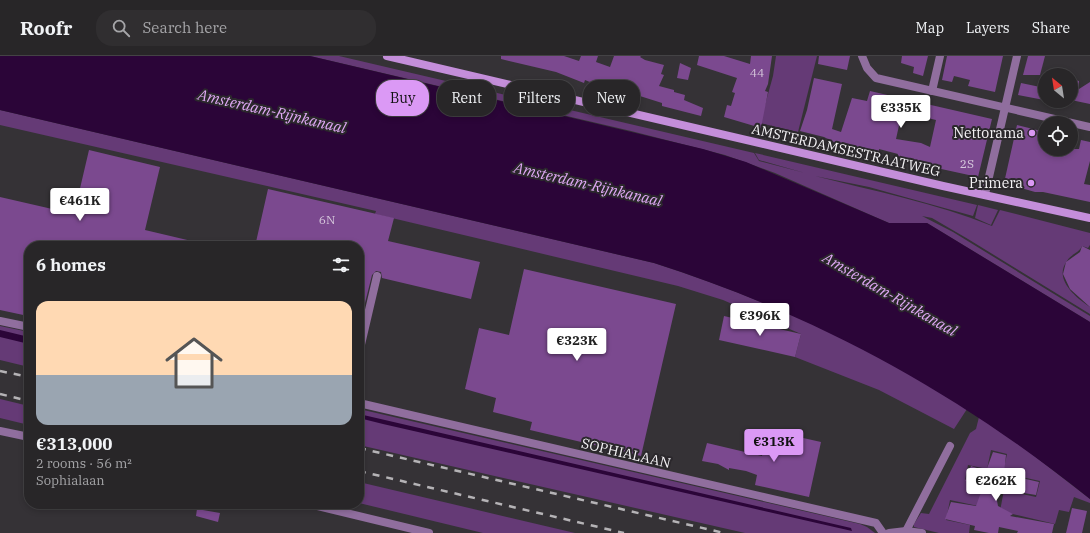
<!DOCTYPE html>
<html lang="en">
<head>
<meta charset="utf-8">
<style>
  body { margin:0; font-family:"IBM Plex Serif",serif; background:#302e30; color:#f1f3f6; height:100vh; display:flex; flex-direction:column; font-size:15px; white-space:nowrap }
  * { box-sizing:border-box; margin:0 }
  p { font-size:13px; color:#a5a5a8 }
  .icon { flex:none; width:22px; height:22px; fill:none; stroke:currentColor; stroke-width:2; stroke-linecap:round; stroke-linejoin:round }
  .map { position:relative; flex:1; overflow:hidden }
  .side { position:absolute; left:24px; top:185px; width:340px; height:268px; display:flex; flex-direction:column; background:#282628; border-radius:16px; box-shadow:0 2px 6px #0003,0 0 0 1px #444345 }
  .side>* { flex:none }
  .banner { position:absolute; left:376px; top:24px; width:380px; height:36px; display:flex; gap:8px }
  .needle { width:26px; rotate:330deg }
  .tools { position:absolute; left:1038px; top:12px; display:grid; gap:8px }
  .tools a { display:grid; place-items:center; width:40px; height:40px; border-radius:50%; background:#282628; box-shadow:0 2px 6px #0003,0 0 0 1px #444345; font-size:20px }
  .price { position:absolute; translate:-50% -34px; padding:0 9px; border-radius:4px; background:#fff; color:#222; font-size:13px; line-height:26px; filter:drop-shadow(0 1px 2px #0008) }
  .price::after { content:''; position:absolute; left:50%; top:24px; width:12px; height:9px; margin-left:-6px; background:inherit; clip-path:polygon(0 0,100% 0,50% 100%) }
  .price.selected { background:#db99f5; color:#111 }
  ul { padding:0; list-style:none }
  li { display:grid; align-content:center; gap:8px; height:212px; padding:0 12px }
  li span { display:grid; place-items:center; height:124px; border-radius:12px; color:#555 }
  li>.icon { margin-inline-start:auto }
  span .icon { width:72px; height:72px; fill:#fffc; stroke-width:1 }
  li b { font-size:17px }
  h2 { display:flex; justify-content:space-between; align-items:center; height:48px; padding:0 12px; font-size:17px }
  .pill { padding:0 14px; border-radius:16px; background:#282628; box-shadow:0 2px 6px #0003,0 0 0 1px #444345; font-size:14px; line-height:36px }
  .pill.selected { background:#db99f5; color:#111 }
  header { display:flex; align-items:center; gap:24px; box-sizing:border-box; height:56px; padding:0 20px; background:#282628; border-bottom:1px solid #444345 }
  header strong { font-size:19px }
  nav { display:flex; gap:22px; margin-inline-start:auto; font-size:14px }
  .search { width:280px; height:36px; background:#302e30; display:flex; align-items:center; gap:10px; box-sizing:border-box; padding:0 14px; border-radius:16px; color:#a5a5a8; font-size:15px }
  .map>svg:first-child { display:block }
  .green { fill:#653a76 }
  .water { fill:#2b0538 }
  .building { fill:#7b498f; fill-rule:evenodd }
  .lines { fill:none; stroke-linecap:round; stroke-linejoin:round }
  .minor { stroke:#906e9e; stroke-width:8 }
  .secondary { stroke:#c48eda; stroke-width:8 }
  .rail { stroke:#b5b3b6; stroke-width:2.5; stroke-dasharray:7 7; stroke-linecap:butt }
  .poi-dot { fill:#db99f5; stroke:#2b282c; stroke-width:1.5 }
  .labels { text-anchor:middle; dominant-baseline:central; stroke-width:4; stroke-linejoin:round; paint-order:stroke }
  .number-label { font-size:12px; fill:#d6c8dc }
  .poi-label { font-size:14px; fill:#f5f3f6; stroke:#2b282c; text-anchor:end }
  .street-label { font-size:14px; fill:#f5f3f6; stroke:#2b282c }
  .water-label { font-size:15px; font-style:italic; fill:#dfa8f4; stroke:#2b282c }
</style>
</head>
<body>
<header>
<strong>Roofr</strong>
<div class="search"><svg class="icon" aria-label="search" viewBox="0 0 24 24"><circle cx="10" cy="10" r="6"/><path d="M15 15l6 6"/></svg>Search here</div>
<nav><a>Map</a><a>Layers</a><a>Share</a></nav>
</header>
<div class="map">
<svg width="1090" height="477" viewBox="0 0 1090 477">
  <rect width="100%" height="100%" fill="#353236"/>
  <g class="green">
    <path d="M310 0H339L754 97 759 105 805 117 759 104 755 97 977 149 973 160 869 131 815 120C874 135 935 147 992 170L1000 154 1090 177V189L1088 192 1082 190C1079 197 1071 198 1067 205 1053 223 1076 242 1090 251V258L968 183 932 162 922 160 953 176 1090 260V266L927 167H889L775 117 725 99 631 75Z"/>
    <path d="M776 0H817L798 76 760 67 773 20Z"/>
    <path d="M0 54 654 207C764 242 869 290 967 353L954 373 879 334 795 301 801 278 723 244 678 230 375 158 376 155 0 69Z"/>
    <path d="M978 149 998 154 991 169 975 162Z"/>
    <path d="M0 270 29 276V311L0 304Z"/>
    <path d="M0 343 29 350V369L0 362Z"/>
    <path d="M359 353 860 468 867 471 875 477H745L359 389Z"/>
    <path d="M979 361 1028 395 1090 443V447L1074 441 1069 456 1059 454 1055 468 1000 455 1004 434 1036 441 1040 425 1003 417 1007 398 991 394 987 413 968 409 965 424 983 429 978 450 950 444 946 464 970 469 969 477H939L914 471V468L921 457 929 458 970 377 976 373Z"/>
    <path d="M359 426 575 477H483L359 447Z"/>
  </g>
  <g class="water">
    <path d="M0 0H310L703 93 746 106 889 167H927L1090 266V443C958 337 816 259 654 207L0 54Z"/>
    <path d="M0 274 29 281V288L0 281Z"/>
    <path d="M359 358 851 472 852 475 383 368 359 362Z"/>
  </g>
  <g class="building">
    <path d="M501 0H564L579 5 581 0H598L596 6 610 11 614 0H641L640 1 645 4 664 9 661 18 664 19 659 30 674 34V36L685 39 684 44 703 52 701 60 662 50V47L624 35 602 29V31L585 24 584 27 556 16 501 3Z"/>
    <path d="M699 0H724L750 8 751 0H772L768 28 765 35 768 36 761 72 724 61 727 49 731 50 735 37 732 36 737 22 697 9Z"/>
    <path d="M819 0H850L847 14 818 8Z"/>
    <path d="M902 0H928L923 20 913 17 914 11 901 7Z"/>
    <path d="M947 0H1003L995 36 968 30 970 24 954 20 952 26 942 24Z"/>
    <path d="M1028 0H1045L1040 19H1023Z"/>
    <path d="M680 7 691 12 688 24 677 22Z"/>
    <path d="M814 22 842 28 832 73 841 76 852 42 867 45 870 35 992 63 978 121 900 104 897 102 898 98 879 93V95L871 94V96L838 88 824 81 800 75 807 54ZM902 56 936 64 930 91 921 87 896 83Z"/>
    <path d="M1071 23 1079 25V33L1090 26V48L1071 44Z"/>
    <path d="M1021 27 1045 32 1044 44 1018 39Z"/>
    <path d="M1017 69 1045 76V93H1079L1081 84 1090 86V105L1084 128 1090 129V146L1043 136H1035L1004 127Z"/>
    <path d="M89 94 160 111 145 174 200 187V190H29L28 260 0 254V141L74 158Z"/>
    <path d="M268 133 394 162 388 185 480 206 471 243 382 222 381 216 376 215 372 219 359 271V190H274L256 186Z"/>
    <path d="M1082 190 1090 194V251L1070 233 1063 218 1066 206 1080 196Z"/>
    <path d="M524 213 676 248 641 400 530 374 532 366 493 356 496 342 465 333 479 272 509 279Z"/>
    <path d="M724 260 801 278 795 301 719 284Z"/>
    <path d="M772 375 821 386 809 441 755 429 757 419 746 415 729 412V414L718 408 702 405 707 387 762 400 764 389 768 390Z"/>
    <path d="M993 396 1006 399 1004 418 1039 426 1036 439 1000 433 994 429 998 450 1013 458 1010 460 1054 468 1052 477H1017L1018 475 999 471 998 477H989L974 474 975 470 945 463 951 446 976 450 984 428 965 425 971 410 986 415Z"/>
    <path d="M1072 452 1087 455 1082 477H1066Z"/>
    <path d="M197 453 220 457 218 466 196 460Z"/>
  </g>
  <g class="lines">
    <g class="minor">
      <path d="M862 0 867 12 876 22 1090 71"/>
      <path d="M932 35 940 0"/>
      <path d="M985 138 1017 0"/>
      <path d="M0 265 29 271"/>
      <path d="M359 297 377 220"/>
      <path d="M359 347 876 467 883 477"/>
      <path d="M0 375 29 381"/>
      <path d="M309 448 429 477"/>
      <path d="M906 475 950 390"/>
      <path d="M889 477 906 475 922 477"/>
    </g>
    <path class="secondary" d="M387 0 943 130 1090 162"/>
    <g class="rail">
      <path d="M0 315 29 321"/>
      <path d="M0 338 29 345"/>
      <path d="M359 392 724 477"/>
      <path d="M359 415 624 477"/>
    </g>
  </g>
  <g class="poi-dot">
    <circle cx="1032" cy="77" r="4"/>
    <circle cx="1031" cy="127" r="4"/>
  </g>
  <g class="labels">
    <g class="number-label">
      <text x="757" y="16">44</text>
      <text x="967" y="107">2S</text>
      <text x="327" y="163">6N</text>
    </g>
    <g class="poi-label">
      <text x="1024" y="77">Nettorama</text>
      <text x="1023" y="127">Primera</text>
    </g>
    <g class="street-label">
      <text transform="translate(846 94) rotate(13)">AMSTERDAMSESTRAATWEG</text>
      <text transform="translate(626 397) rotate(13)">SOPHIALAAN</text>
    </g>
    <g class="water-label">
      <text transform="translate(272 55) rotate(13)">Amsterdam-Rijnkanaal</text>
      <text transform="translate(588 128) rotate(13)">Amsterdam-Rijnkanaal</text>
      <text transform="translate(890 238) rotate(30)">Amsterdam-Rijnkanaal</text>
    </g>
  </g>
</svg>
<div class="tools">
<a><svg class="needle" viewBox="-14 -14 28 28"><path d="M0-13l5 13h-10z" fill="#e53935"/><path d="M0 13l5-13h-10z" fill="#a5a5a8"/></svg></a>
<a><svg class="icon" aria-label="locate" viewBox="0 0 24 24"><circle cx="12" cy="12" r="6"/><path d="M12 2v4M12 18v4M2 12h4M18 12h4"/></svg></a>
</div>
<b class="price" style="left:901px;top:73px">€335K</b>
<b class="price" style="left:80px;top:166px">€461K</b>
<b class="price" style="left:760px;top:281px">€396K</b>
<b class="price" style="left:577px;top:306px">€323K</b>
<b class="price selected" style="left:774px;top:407px">€313K</b>
<b class="price" style="left:996px;top:446px">€262K</b>
<div class="banner">
<a class="pill selected">Buy</a>
<a class="pill">Rent</a>
<a class="pill">Filters</a>
<a class="pill">New</a>
</div>
<section class="side">
<h2>6 homes<svg class="icon" aria-label="filters" viewBox="0 0 24 24"><path d="M4 7h16M4 17h16"/><circle cx="9" cy="7" r="2"/><circle cx="15" cy="17" r="2"/></svg></h2>
<ul>
<li><span style="background:linear-gradient(#ffd9b3 60%,#9aa5b1 0)"><svg class="icon" aria-label="home" viewBox="0 0 24 24"><path d="M3 11l9-7 9 7M6 9v11h12V9"/></svg></span><div><b>€313,000</b><p>2 rooms · 56 m²</p><p>Sophialaan</p></div></li>
</ul>
</section>
</div>
</body>
</html>
